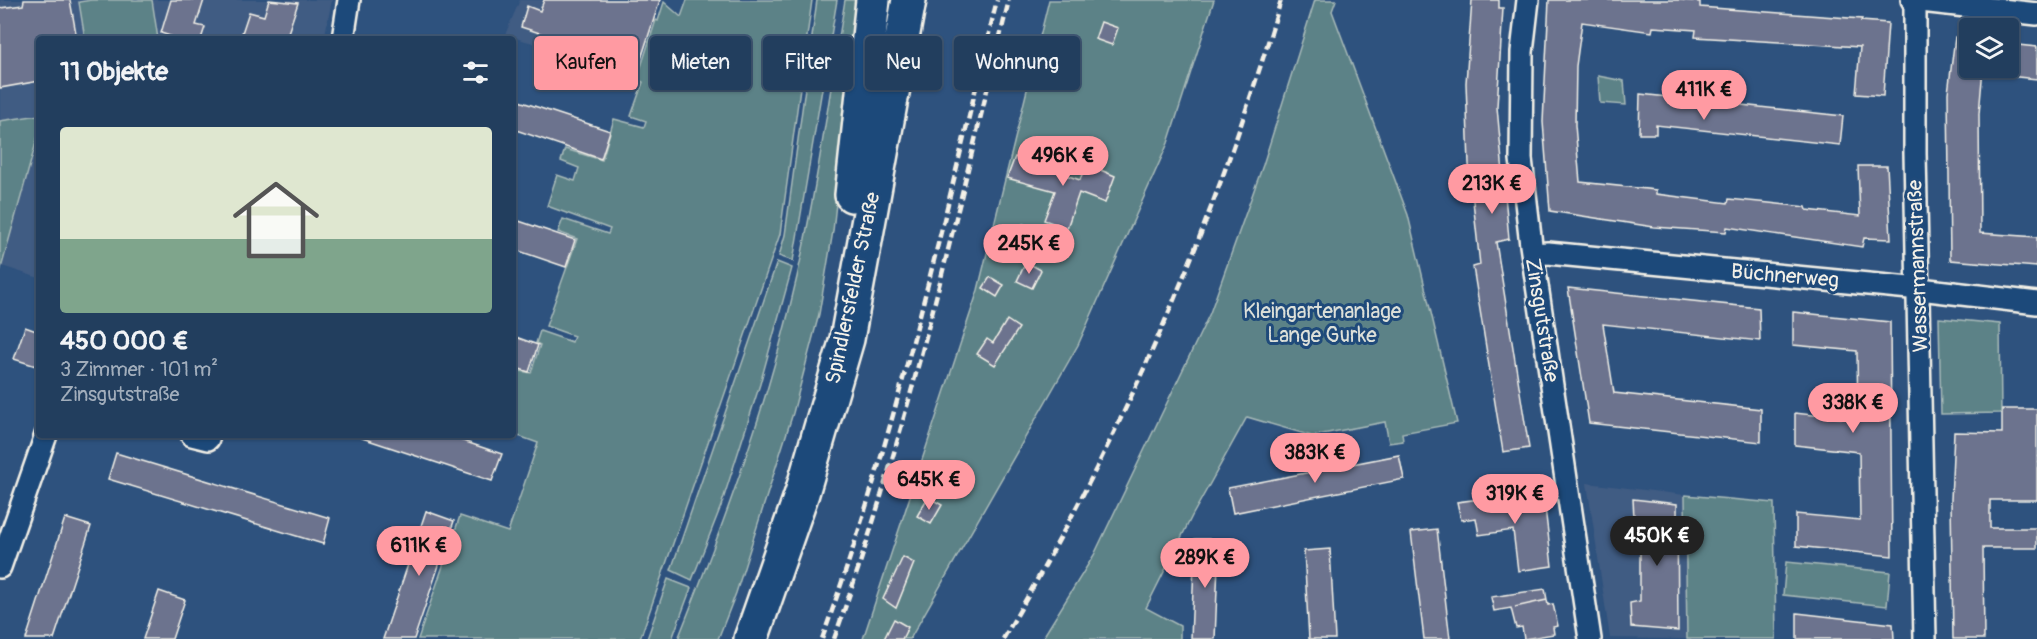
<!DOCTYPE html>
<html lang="de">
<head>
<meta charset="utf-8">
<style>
  body { margin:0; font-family:Pangolin,sans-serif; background:#2e4967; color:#f1f3f6; height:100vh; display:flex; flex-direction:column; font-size:22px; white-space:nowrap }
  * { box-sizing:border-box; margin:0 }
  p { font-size:20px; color:#a2aebc }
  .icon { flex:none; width:33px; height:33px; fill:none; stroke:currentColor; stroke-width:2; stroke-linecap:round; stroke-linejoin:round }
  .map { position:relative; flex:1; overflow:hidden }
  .panel { position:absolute; left:36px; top:36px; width:480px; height:402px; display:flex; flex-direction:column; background:#223e5e; border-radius:6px; box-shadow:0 2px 4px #0004,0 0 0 2px #3f5773 }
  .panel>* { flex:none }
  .guide { position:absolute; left:534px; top:36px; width:570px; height:54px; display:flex; gap:12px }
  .buttons { position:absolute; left:1959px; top:18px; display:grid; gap:12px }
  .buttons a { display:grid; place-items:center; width:60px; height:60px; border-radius:6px; background:#223e5e; box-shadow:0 2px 4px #0004,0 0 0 2px #3f5773; font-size:30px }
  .price { position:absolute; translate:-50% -51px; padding:0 14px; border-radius:21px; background:#ff9aa2; color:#111; font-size:20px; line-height:39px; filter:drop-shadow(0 2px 3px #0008) }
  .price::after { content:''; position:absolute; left:50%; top:36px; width:18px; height:14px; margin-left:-9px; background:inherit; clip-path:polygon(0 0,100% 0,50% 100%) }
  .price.current { background:#222; color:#fff }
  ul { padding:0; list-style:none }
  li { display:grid; align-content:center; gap:12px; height:318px; padding:0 24px }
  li+li { border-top:2px solid #3f5773 }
  li span { display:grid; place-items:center; height:186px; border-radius:6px; color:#555 }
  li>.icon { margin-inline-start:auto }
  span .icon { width:108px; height:108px; fill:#fffc; stroke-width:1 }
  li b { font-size:26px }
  h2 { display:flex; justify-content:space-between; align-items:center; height:72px; padding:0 24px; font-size:26px }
  .pill { padding:0 21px; border-radius:6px; background:#223e5e; box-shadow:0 2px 4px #0004,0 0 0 2px #3f5773; font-size:21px; line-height:54px }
  .pill.current { background:#ff9aa2; color:#111 }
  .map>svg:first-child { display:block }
  .built { fill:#415c83 }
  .green { fill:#5c8287; stroke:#a8bab8; stroke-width:1.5 }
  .building { fill:#6c738e; stroke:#f4f1e8; stroke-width:1.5 }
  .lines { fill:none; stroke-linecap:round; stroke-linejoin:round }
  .minor-casing { stroke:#f4f1e8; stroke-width:26 }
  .trunk-casing { stroke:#f4f1e8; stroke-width:38 }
  .minor { stroke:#1f4a7a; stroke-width:21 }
  .trunk { stroke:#1f4a7a; stroke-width:33 }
  .rail { stroke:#f4f1e8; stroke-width:4.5; stroke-dasharray:9 4.5; stroke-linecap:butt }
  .labels { text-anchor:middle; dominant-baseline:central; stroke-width:6; stroke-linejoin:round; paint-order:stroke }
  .street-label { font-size:21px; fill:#f4f1e8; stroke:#1f4a7a }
  .park-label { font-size:21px; fill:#dde0d9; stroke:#1f4a7a }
</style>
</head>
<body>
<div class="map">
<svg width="2037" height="639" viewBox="0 0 2037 639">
  <rect width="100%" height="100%" fill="#2e527e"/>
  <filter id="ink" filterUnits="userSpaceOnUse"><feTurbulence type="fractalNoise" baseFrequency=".0167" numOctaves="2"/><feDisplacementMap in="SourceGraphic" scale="12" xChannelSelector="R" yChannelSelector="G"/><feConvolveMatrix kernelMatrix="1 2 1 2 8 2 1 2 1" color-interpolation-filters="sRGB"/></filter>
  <g filter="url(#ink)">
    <g class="built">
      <path d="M0 0H332L324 39H39V115L0 121Z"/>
      <path d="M520 0H662L637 73 505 35Z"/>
      <path d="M39 132V278L2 266Z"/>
      <path d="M1587 483 1685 495 1687 639 1610 638Z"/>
    </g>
    <g class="green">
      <path d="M91 0H152L158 39H85L79 2Z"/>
      <path d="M687 0H812L780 234 640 639H418L460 516 508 532 538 443 513 434V375L515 370 531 373 540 345 536 343 540 331 572 342 574 336 546 326 577 239 558 232 563 219 608 234 610 229 547 206 557 175 575 181 579 168 561 161 565 149 602 160 614 119 644 127 646 121 631 116 643 82 637 79 656 20 658 21 664 2 681 17Z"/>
      <path d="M817 0H837L793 261 779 256 785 235Z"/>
      <path d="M845 0H858L833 231 819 314 793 413 736 593 718 639H678C725 521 769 401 797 277 817 186 830 92 845 0Z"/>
      <path d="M1049 0H1214L1168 143 1078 345 910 639H863L978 290Z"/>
      <path d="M1315 0H1336L1332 11 1408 215 1457 423 1402 433 1403 441 1389 443 1385 422 1312 436 1247 417 1192 516 1146 608 1180 626V639H1042L1094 555 1210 313 1263 165Z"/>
      <path d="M1598 76 1624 81 1626 105 1600 103Z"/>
      <path d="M39 115V132L0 272V121Z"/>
      <path d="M777 262 792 268 760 384 721 506 692 580 671 570Z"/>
      <path d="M1939 318 2000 324 2001 413 1941 414Z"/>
      <path d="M1685 495 1774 503 1776 639H1687Z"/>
      <path d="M1786 562 1890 572 1887 606 1783 595Z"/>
      <path d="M668 579 691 588 672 639H647Z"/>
    </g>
    <g class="building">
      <path d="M24 0H70L77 39H39V81L0 88V8L23 5Z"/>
      <path d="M171 0H204L196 25 205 27 201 39H179L161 33Z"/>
      <path d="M269 0 298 3 286 39H240L249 12 264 16Z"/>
      <path d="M544 0H660L639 65 521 27 527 6 540 11Z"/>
      <path d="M1472 0H1499V8H1503L1497 107 1509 239 1496 242 1529 448 1503 452 1473 267 1480 265 1469 164 1466 83Z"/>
      <path d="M1549 0H1680L1700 2V7L1862 19 1861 21 1888 23 1883 96 1856 94 1860 47 1695 37 1696 30 1653 27 1652 32 1582 22 1576 66 1575 125 1580 182 1656 190V194L1728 203 1729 199 1769 203 1806 207 1807 210 1860 216 1858 166H1887L1891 239 1864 238 1862 247 1727 227 1726 232 1654 227 1550 211 1543 122Z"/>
      <path d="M1101 22 1118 28 1112 45 1095 39Z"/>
      <path d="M1955 37 1970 39V68H1983L1979 114 1980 233 2037 237V267L1950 260 1948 93Z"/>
      <path d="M2008 44 2037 47V79L2008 76Z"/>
      <path d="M1640 94 1843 116 1840 145 1656 125V134H1639Z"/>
      <path d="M513 99 610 131 601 159 513 129Z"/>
      <path d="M1015 157 1080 180 1086 164 1115 176 1105 203 1079 193 1067 228 1044 220 1055 191 1007 178Z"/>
      <path d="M513 219 575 240 566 267 513 249Z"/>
      <path d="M1023 224 1039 229 1034 244 1018 239Z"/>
      <path d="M1026 262 1041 270 1032 288 1017 281Z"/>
      <path d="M990 277 1004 285 997 297 983 288Z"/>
      <path d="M1568 288 1759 308 1760 341 1603 324 1614 393 1761 409V442L1589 423Z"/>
      <path d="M1793 312 1890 322 1892 556 1796 546V514L1860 520 1859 452 1795 445V413L1858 420 1857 351 1793 345Z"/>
      <path d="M1007 320 1019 328 995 365 977 354 987 339 993 343Z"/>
      <path d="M25 327 39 332V367L14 359Z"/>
      <path d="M513 336 538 345 529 372 513 367Z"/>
      <path d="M2002 409H2037V500H1990V528H2037V548H1983L1984 639H1953L1951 500 1954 432 2002 433Z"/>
      <path d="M363 435H445L502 454 492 481 362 438Z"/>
      <path d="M116 453 330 518 323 544 108 479Z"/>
      <path d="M1399 455 1404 479 1233 513 1228 488Z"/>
      <path d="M933 471 949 481 942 493 926 483Z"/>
      <path d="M1543 491 1552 566 1518 571 1513 530 1479 535 1476 518 1461 520 1457 502Z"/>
      <path d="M928 497 942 505 931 524 917 516Z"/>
      <path d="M1633 499 1677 504 1678 631 1631 627 1630 603 1640 601V518H1634Z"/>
      <path d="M426 511 454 521 414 639H383Z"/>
      <path d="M65 518 91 526 54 639H26Z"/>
      <path d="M1437 529 1450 639H1424L1411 532Z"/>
      <path d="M1195 539H1219L1215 639H1191Z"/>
      <path d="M1330 549 1335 639H1309L1304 551Z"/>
      <path d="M903 557 914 563 896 608 883 599Z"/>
      <path d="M1545 589 1547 600 1515 607 1547 600 1548 605 1553 604 1558 626 1553 627 1554 634 1524 639 1522 627 1516 628 1511 608 1494 611 1491 597Z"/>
      <path d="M159 591 185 600 172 639H143Z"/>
      <path d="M1797 613 1893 624 1894 639H1797Z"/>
      <path d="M894 619 908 627 902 639H884Z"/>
    </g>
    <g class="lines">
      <defs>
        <g id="minor">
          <path d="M1528 0 1522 52 1521 159 1531 245 1590 639"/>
          <path d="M1912 0 2037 14"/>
          <path d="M1915 0V153L1925 639"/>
          <path d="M343 39 349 0"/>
          <path d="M1533 254 1548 253 1920 289 2037 303"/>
          <path d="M192 435 208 439 209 435"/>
          <path d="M0 567 46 435"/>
        </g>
        <g id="trunk">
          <path d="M852 195 873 0"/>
          <path d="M751 639 802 493 847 339 909 0"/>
        </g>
      </defs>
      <use href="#minor" class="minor-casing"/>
      <use href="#trunk" class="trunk-casing"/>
      <use href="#minor" class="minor"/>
      <use href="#trunk" class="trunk"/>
      <g class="rail">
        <path d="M822 639C897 431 945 215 997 0"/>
        <path d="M834 639C909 430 956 215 1009 0"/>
        <path d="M1003 639C1124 434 1213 228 1281 0"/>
      </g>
    </g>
  </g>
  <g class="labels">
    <g class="street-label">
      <text transform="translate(1918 266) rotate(-92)">Wassermannstraße</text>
      <text transform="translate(1785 276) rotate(5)">Büchnerweg</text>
      <text transform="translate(853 288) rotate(-78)">Spindlersfelder Straße</text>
      <text transform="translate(1542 320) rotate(81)">Zinsgutstraße</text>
    </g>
    <g class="park-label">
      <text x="1322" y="311">Kleingartenanlage<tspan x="1322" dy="24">Lange Gurke</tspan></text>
    </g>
  </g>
</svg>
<div class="buttons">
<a><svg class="icon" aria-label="layers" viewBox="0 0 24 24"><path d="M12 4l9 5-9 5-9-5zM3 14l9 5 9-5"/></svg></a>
</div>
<b class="price" style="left:1704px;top:121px">411K €</b>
<b class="price" style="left:1063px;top:187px">496K €</b>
<b class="price" style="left:1492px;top:215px">213K €</b>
<b class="price" style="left:1029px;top:275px">245K €</b>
<b class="price" style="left:1853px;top:434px">338K €</b>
<b class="price" style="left:1315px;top:484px">383K €</b>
<b class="price" style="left:929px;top:511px">645K €</b>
<b class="price" style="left:1515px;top:525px">319K €</b>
<b class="price current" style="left:1657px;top:567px">450K €</b>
<b class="price" style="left:419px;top:577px">611K €</b>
<b class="price" style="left:1205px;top:589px">289K €</b>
<div class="guide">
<a class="pill current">Kaufen</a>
<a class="pill">Mieten</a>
<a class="pill">Filter</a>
<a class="pill">Neu</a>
<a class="pill">Wohnung</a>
</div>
<section class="panel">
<h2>11 Objekte<svg class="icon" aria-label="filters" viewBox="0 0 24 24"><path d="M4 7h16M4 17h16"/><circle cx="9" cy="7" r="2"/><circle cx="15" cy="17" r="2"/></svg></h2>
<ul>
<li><span style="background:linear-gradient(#dfe7d0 60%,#7fa58c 0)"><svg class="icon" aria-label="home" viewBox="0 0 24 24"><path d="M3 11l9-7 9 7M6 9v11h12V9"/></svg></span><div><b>450 000 €</b><p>3 Zimmer · 101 m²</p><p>Zinsgutstraße</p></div></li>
</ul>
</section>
</div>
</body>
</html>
